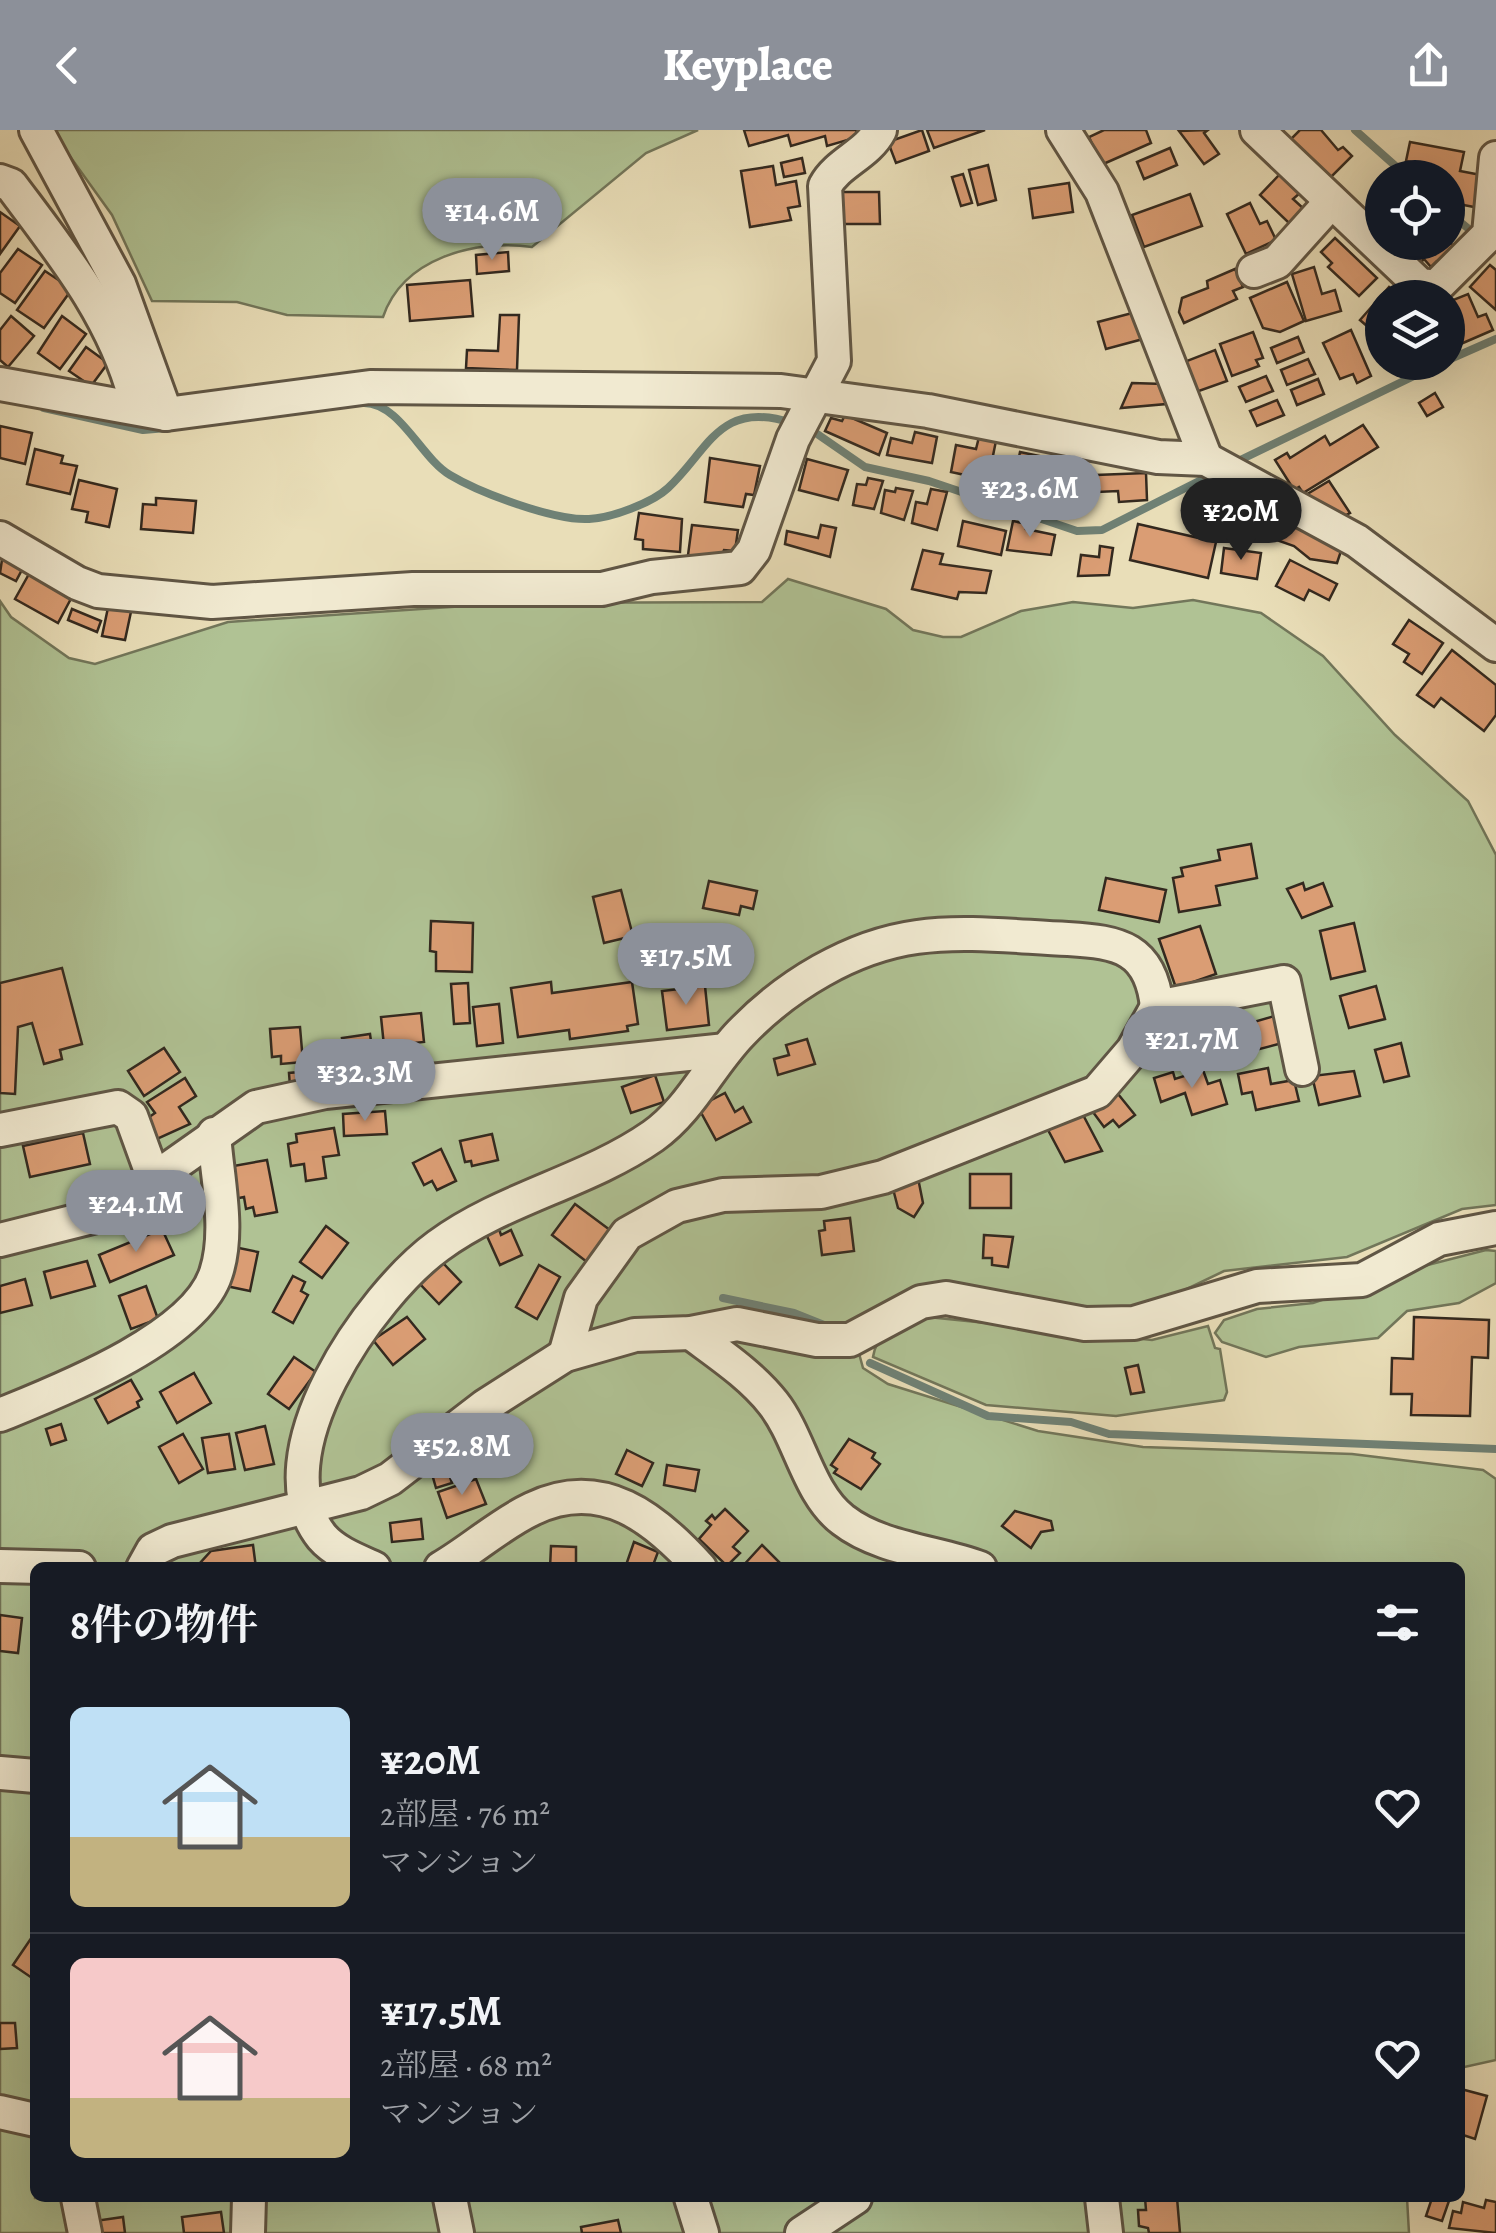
<!DOCTYPE html>
<html lang="ja">
<head>
<meta charset="utf-8">
<style>
  body { margin:0; font-family:Alegreya,"Noto Serif JP",serif; background:#242831; color:#f1f3f6; height:100vh; display:flex; flex-direction:column; font-size:38px; white-space:nowrap }
  * { box-sizing:border-box; margin:0 }
  p { font-size:32px; color:#9ea1a6 }
  .icon { flex:none; width:55px; height:55px; fill:none; stroke:currentColor; stroke-width:2; stroke-linecap:round; stroke-linejoin:round }
  .map { position:relative; flex:1; overflow:hidden }
  .details { position:absolute; left:30px; top:1432px; width:1435px; height:640px; display:flex; flex-direction:column; background:#171b24; border-radius:15px; box-shadow:0 10px 40px #0002 }
  .details>* { flex:none }
  .buttons { position:absolute; left:1365px; top:30px; display:grid; gap:20px }
  .buttons a { display:grid; place-items:center; width:100px; height:100px; border-radius:50%; background:#171b24; box-shadow:0 10px 40px #0002; font-size:50px }
  .price { position:absolute; translate:-50% -85px; padding:0 22px; border-radius:35px; background:#8c9099; color:#fff; font-size:32px; line-height:65px; filter:drop-shadow(0 2px 5px #0008) }
  .price::after { content:''; position:absolute; left:50%; top:60px; width:30px; height:22px; margin-left:-15px; background:inherit; clip-path:polygon(0 0,100% 0,50% 100%) }
  .price.selected { background:#222; color:#fff }
  ul { padding:0; list-style:none }
  li { display:flex; align-items:center; gap:30px; height:250px; padding:0 40px }
  li+li { border-top:2px solid #363941 }
  li span { display:grid; place-items:center; flex:none; width:280px; height:200px; border-radius:15px; color:#555 }
  li>.icon { margin-inline-start:auto }
  span .icon { width:120px; height:120px; fill:#fffc; stroke-width:1 }
  li b { font-size:42px }
  h2 { display:flex; justify-content:space-between; align-items:center; height:120px; padding:0 40px; font-size:42px }
  header { display:flex; justify-content:space-between; align-items:center; height:130px; padding:0 40px; background:#8c9099; color:#fff; font-size:45px; font-weight:800 }
  .map>svg:first-child { display:block }
  .green { fill:#b0c294; stroke:#72765a; stroke-width:2.5 }
  .lines { fill:none; stroke-linecap:round; stroke-linejoin:round }
  .stream { stroke:#6f8175; stroke-width:8 }
  .building { fill:#da9d74; stroke:#33291f; stroke-width:2.5 }
  .minor-casing { stroke:#605645; stroke-width:38 }
  .minor { stroke:#f1ead1; stroke-width:32 }
</style>
</head>
<body>
<header><svg class="icon" aria-label="back" viewBox="0 0 24 24"><path d="M15 5l-7 7 7 7"/></svg>Keyplace<svg class="icon" aria-label="share" viewBox="0 0 24 24"><path d="M12 15V3M7 8l5-5 5 5M5 13v7h14v-7"/></svg></header>
<div class="map">
<svg width="1496" height="2103" viewBox="0 0 1496 2103">
  <rect width="100%" height="100%" fill="#e9deb8"/>
  <filter id="stains"><feTurbulence type="fractalNoise" baseFrequency=".002" numOctaves="4"/><feColorMatrix values="0 0 0 0 .2 0 0 0 0 .09 0 0 0 0 .02 0 0 0 .5 -.17"/></filter>
  <radialGradient id="worn" r=".72"><stop offset=".6" stop-color="#630" stop-opacity="0"/><stop offset="1" stop-color="#630" stop-opacity=".3"/></radialGradient>
  <g class="green">
    <path d="M51 0H698L646 23 532 117C475 109 403 128 383 187L287 185 237 172 152 171 112 85Z"/>
    <path d="M788 449 886 479 913 500 943 507H961L1021 481 1073 472 1133 478 1193 470 1261 483 1323 526 1395 605 1468 671 1496 725V1075L1462 1079 1347 1127 1224 1141 1137 1183H934L857 1216 863 1238 888 1254 1038 1301 1143 1317 1352 1324 1483 1340 1496 1349V1930L1460 1938V1438H35V2068H1407L1409 2103H0V471L11 487 69 528 95 534 228 492 510 473 762 472Z"/>
    <path d="M1486 1120 1496 1121V1153L1459 1173 1407 1181 1378 1208 1299 1217 1266 1227 1222 1212 1215 1203 1224 1190 1257 1179 1313 1173 1416 1138Z"/>
    <path d="M918 1186 1152 1210 1208 1196 1215 1218 1220 1219 1227 1262 1224 1270 1116 1286 986 1275 873 1227C876 1203 898 1195 918 1186Z"/>
  </g>
  <g class="lines">
    <g class="stream">
      <path d="M1355 0 1409 48"/>
      <path d="M1448 82 1475 104"/>
      <path d="M1448 230 1496 209"/>
      <path d="M364 273C400 273 421 328 450 345 480 363 555 391 589 389 611 388 652 373 668 358 709 320 719 269 792 293"/>
      <path d="M44 278 143 300 167 298"/>
      <path d="M810 299 865 337 929 351 1077 401 1102 400 1215 343"/>
      <path d="M1232 334 1443 232"/>
      <path d="M723 1168 794 1183 829 1197"/>
      <path d="M870 1233 988 1286 1071 1292 1109 1304 1496 1319"/>
    </g>
  </g>
  <g class="building">
    <path d="M744 0H856L858 7 827 16 825 6 791 16 788 5 749 16Z"/>
    <path d="M922 0 929 21 896 33 888 12Z"/>
    <path d="M927 0H985L934 18Z"/>
    <path d="M1104 0H1146L1151 13 1101 35 1089 7Z"/>
    <path d="M1208 0 1204 3 1219 24 1204 34 1179 1Z"/>
    <path d="M1300 0H1321L1338 20 1343 17 1352 26 1327 51 1288 12Z"/>
    <path d="M1410 12 1464 22 1460 41 1481 45 1474 77 1448 72V48H1433L1434 43 1418 40 1419 34 1406 31Z"/>
    <path d="M1170 18 1177 35 1144 49 1137 32Z"/>
    <path d="M802 28 805 43 784 47 781 33Z"/>
    <path d="M988 35 996 70 978 75 969 40Z"/>
    <path d="M773 36 776 55 796 51 800 76 788 78 791 90 750 97 741 41Z"/>
    <path d="M963 44 972 73 961 76 952 47Z"/>
    <path d="M1280 44 1300 63 1293 69 1304 79 1289 93 1260 65Z"/>
    <path d="M1069 53 1073 82 1033 88 1029 59Z"/>
    <path d="M841 62H879L880 94H841Z"/>
    <path d="M1190 64 1202 96 1144 117 1132 85Z"/>
    <path d="M1250 73 1260 94 1267 91 1276 110 1246 124 1227 84Z"/>
    <path d="M0 82 20 96 0 124Z"/>
    <path d="M1335 108 1377 148 1359 166 1328 137 1332 133 1321 122Z"/>
    <path d="M1448 111 1457 119 1441 137 1436 132 1431 137 1424 129 1419 134 1409 125 1419 112Z"/>
    <path d="M18 119 42 135 15 173 0 163V143Z"/>
    <path d="M508 122 509 141 477 144 476 125Z"/>
    <path d="M1490 135 1496 140V180L1470 157Z"/>
    <path d="M1314 137 1322 164 1335 160 1341 181 1306 191 1292 144Z"/>
    <path d="M1235 139 1243 157 1233 161 1237 169 1184 193 1179 182 1182 168 1208 158 1207 151Z"/>
    <path d="M45 141 72 159 44 198 17 180Z"/>
    <path d="M470 150 473 186 410 191 407 155Z"/>
    <path d="M1287 152 1304 191 1280 202 1263 198 1250 168Z"/>
    <path d="M1389 157 1401 168H1382L1381 208 1360 190Z"/>
    <path d="M1468 164 1478 187 1486 184 1493 200 1456 216 1448 196V172Z"/>
    <path d="M1136 182 1143 209 1106 219 1098 192Z"/>
    <path d="M500 185H519L517 240 466 238 467 220 498 221Z"/>
    <path d="M11 186 34 206 8 237 0 230V200Z"/>
    <path d="M62 186 86 204 60 239 38 223Z"/>
    <path d="M1351 200 1371 246 1357 253 1353 244 1340 249 1323 213Z"/>
    <path d="M1253 202 1263 228 1256 230 1259 236 1232 246 1220 214Z"/>
    <path d="M1298 207 1304 222 1277 233 1271 218Z"/>
    <path d="M86 217 108 233 91 256 69 241Z"/>
    <path d="M1215 220 1227 251 1196 262 1179 234Z"/>
    <path d="M1308 229 1315 244 1287 255 1281 240Z"/>
    <path d="M1266 246 1273 261 1246 272 1239 257Z"/>
    <path d="M1318 249 1324 264 1297 275 1291 260Z"/>
    <path d="M1132 253 1164 254 1166 274 1121 278Z"/>
    <path d="M1435 263 1443 277 1427 286 1419 273Z"/>
    <path d="M1277 270 1284 285 1257 296 1250 281Z"/>
    <path d="M845 285 887 303 879 325 825 301 831 288 842 291Z"/>
    <path d="M1363 295 1378 317 1303 363 1299 357 1294 360 1275 330 1287 323 1290 328 1325 306 1330 315Z"/>
    <path d="M0 296 32 303 25 334 0 328Z"/>
    <path d="M915 302 937 307 932 333 887 325 891 308 912 313Z"/>
    <path d="M980 303 997 306 988 350 951 342 956 315 976 319Z"/>
    <path d="M35 319 63 326 61 333 77 336 70 364 27 354Z"/>
    <path d="M1020 322 1044 327 1034 374 1014 368 1015 362 998 359 1004 329 1018 332Z"/>
    <path d="M710 328 760 336 754 365 746 364 743 377 705 372Z"/>
    <path d="M807 329 848 340 838 370 799 360Z"/>
    <path d="M1146 343 1147 370 1119 372 1118 361 1097 362 1096 345Z"/>
    <path d="M868 348 883 351 874 379 853 375 857 354 866 355Z"/>
    <path d="M79 350 117 359 109 397 86 392 88 382 72 379Z"/>
    <path d="M1329 351 1350 383 1340 388 1304 366Z"/>
    <path d="M896 358 913 361 904 390 881 383 885 360 895 362Z"/>
    <path d="M931 359 947 362 937 400 912 393 916 372 927 374Z"/>
    <path d="M1235 361 1343 415 1337 433 1310 429 1294 416 1225 392Z"/>
    <path d="M156 368 196 371 193 403 141 399 143 374 156 375Z"/>
    <path d="M639 383 682 389 680 422 643 419V410L635 409Z"/>
    <path d="M963 391 1006 401 1001 425 958 416Z"/>
    <path d="M1013 391 1027 394 1026 399 1055 405 1051 425 1007 420Z"/>
    <path d="M1138 394 1216 412 1208 448 1130 430Z"/>
    <path d="M692 395 738 400 735 421 724 420 721 428 688 425Z"/>
    <path d="M821 395 836 398 830 427 785 414 787 401 818 408Z"/>
    <path d="M1100 416 1113 418 1109 445 1078 446 1081 425 1099 427Z"/>
    <path d="M1224 418 1261 423 1257 449 1221 443Z"/>
    <path d="M923 420 943 424 940 434 991 441 986 463 959 462 957 469 912 459Z"/>
    <path d="M3 423 25 434 16 451 0 443Z"/>
    <path d="M1290 430 1337 454 1329 470 1309 460 1304 470 1276 456Z"/>
    <path d="M34 435 74 463 58 493 15 469Z"/>
    <path d="M109 473 132 477 125 510 102 506Z"/>
    <path d="M72 479 101 491 97 502 68 490Z"/>
    <path d="M1409 490 1443 513 1422 544 1404 532 1409 524 1393 514Z"/>
    <path d="M1452 520 1496 555V585L1484 601 1441 568 1434 577 1417 565Z"/>
    <path d="M1251 714 1257 748 1216 756 1220 775 1179 782 1173 748 1183 746 1181 738 1220 730 1218 720Z"/>
    <path d="M1106 748 1166 760 1159 792 1099 780Z"/>
    <path d="M709 751 757 761 753 779 741 776 739 785 703 778Z"/>
    <path d="M1303 753 1305 760 1323 753 1332 776 1302 788 1287 759Z"/>
    <path d="M621 760 633 806 604 813 593 767Z"/>
    <path d="M431 791 473 793 472 842 436 841V822L430 821Z"/>
    <path d="M1354 793 1365 841 1331 849 1320 801Z"/>
    <path d="M1200 796 1216 844 1176 858 1159 809Z"/>
    <path d="M62 838 82 914 60 920 62 929 44 934 32 893 18 897 15 964 0 963V853Z"/>
    <path d="M551 852 552 863 632 852 638 894 627 896 628 901 570 909 569 900 518 907 511 858Z"/>
    <path d="M468 853 470 893 454 894 451 854Z"/>
    <path d="M705 856 709 895 667 900 662 861Z"/>
    <path d="M1376 856 1385 889 1349 898 1340 866Z"/>
    <path d="M499 874 503 913 477 916 473 877Z"/>
    <path d="M421 883 424 912 384 916 381 887Z"/>
    <path d="M1278 885 1286 912 1233 926 1226 900Z"/>
    <path d="M1168 889 1190 904 1170 932 1148 916Z"/>
    <path d="M300 897 303 932 281 934V926L272 927 270 899Z"/>
    <path d="M370 904 374 933 346 937 342 908Z"/>
    <path d="M807 909 815 934 778 945 774 929 789 925 786 915Z"/>
    <path d="M1401 913 1409 946 1384 952 1375 920Z"/>
    <path d="M164 918 180 942 144 966 128 941Z"/>
    <path d="M1268 938 1271 954 1294 950 1299 971 1256 980 1252 962 1242 964 1238 944Z"/>
    <path d="M321 940 323 953 290 956 289 943Z"/>
    <path d="M1203 940 1208 954 1220 950 1227 974 1192 985 1185 963 1161 972 1154 948 1173 942 1175 949Z"/>
    <path d="M1354 941 1360 966 1319 975 1312 946Z"/>
    <path d="M655 945 664 972 631 983 622 957Z"/>
    <path d="M185 948 196 966 179 977 190 994 157 1009 145 990 155 983 147 972Z"/>
    <path d="M1114 959 1135 985 1119 997 1113 990 1104 997 1090 978Z"/>
    <path d="M725 963 735 982 743 977 751 992 716 1010 698 977Z"/>
    <path d="M385 981 387 1004 344 1006 343 984Z"/>
    <path d="M1081 981 1102 1021 1065 1032 1047 998Z"/>
    <path d="M334 998 339 1025 323 1027 326 1048 306 1051 304 1034 291 1036 288 1014 297 1012 296 1004Z"/>
    <path d="M83 1003 90 1034 30 1047 23 1016Z"/>
    <path d="M492 1004 498 1030 472 1036 471 1031 465 1032 460 1011Z"/>
    <path d="M441 1019 456 1051 437 1060 432 1051 424 1055 413 1033Z"/>
    <path d="M267 1030 277 1082 255 1086 253 1077 246 1079 244 1067 234 1069 228 1037Z"/>
    <rect x="970" y="1044" width="41" height="34"/>
    <path d="M918 1048 923 1073 914 1087 898 1078 892 1055Z"/>
    <path d="M575 1074 610 1100 587 1132 552 1105Z"/>
    <path d="M850 1088 854 1121 822 1125 819 1101 825 1100 824 1091Z"/>
    <path d="M326 1096 348 1113 322 1148 300 1132Z"/>
    <path d="M162 1099 174 1125 110 1152 99 1125Z"/>
    <path d="M499 1099 501 1105 511 1100 522 1125 500 1135 486 1104Z"/>
    <path d="M984 1105 1013 1107 1008 1137 992 1135V1128H983Z"/>
    <path d="M234 1117 258 1122 250 1161 226 1156Z"/>
    <path d="M87 1131 95 1156 51 1168 44 1142Z"/>
    <path d="M443 1133 461 1152 439 1174 420 1154Z"/>
    <path d="M539 1135 560 1147 537 1189 516 1177Z"/>
    <path d="M293 1146 305 1152 301 1161 308 1165 293 1193 273 1182Z"/>
    <path d="M25 1149 32 1175 0 1183V1156Z"/>
    <path d="M146 1156 158 1189 131 1199 119 1166Z"/>
    <path d="M407 1187 425 1209 393 1235 373 1210Z"/>
    <path d="M1414 1187 1489 1190 1488 1228 1472 1227 1470 1286 1411 1285 1412 1264H1391L1392 1228 1413 1229Z"/>
    <path d="M294 1227 316 1242 289 1279 268 1264Z"/>
    <path d="M1138 1235 1144 1262 1131 1264 1125 1238Z"/>
    <path d="M194 1243 211 1273 177 1293 160 1262Z"/>
    <path d="M131 1250 142 1269 137 1272 139 1277 108 1293 95 1269Z"/>
    <path d="M61 1294 66 1310 51 1315 46 1299Z"/>
    <path d="M265 1296 274 1334 245 1340 236 1303Z"/>
    <path d="M183 1304 203 1339 179 1353 159 1317Z"/>
    <path d="M229 1304 235 1339 208 1343 202 1308Z"/>
    <path d="M849 1309 875 1323 872 1328 880 1334 861 1359 834 1343 837 1339 831 1335Z"/>
    <path d="M627 1320 653 1333 642 1356 616 1344Z"/>
    <path d="M445 1332 452 1353 436 1358 430 1337Z"/>
    <path d="M667 1335 699 1340 695 1361 664 1355Z"/>
    <path d="M476 1349 486 1374 447 1388 438 1362Z"/>
    <path d="M725 1379 748 1401 733 1417 740 1423 727 1436 699 1409 711 1395 706 1391 712 1385 715 1389Z"/>
    <path d="M1015 1381 1051 1391 1053 1400 1041 1402 1031 1418 1002 1396Z"/>
    <path d="M421 1389 423 1409 392 1412 390 1393Z"/>
    <path d="M634 1412 658 1422 652 1438H625Z"/>
    <path d="M253 1415 256 1438H208L201 1432 211 1421Z"/>
    <path d="M762 1415 785 1438H741Z"/>
    <path d="M551 1416 576 1417V1438H550Z"/>
    <path d="M0 1485 22 1488 18 1523 0 1521Z"/>
    <path d="M32 1807 35 1809V1850L13 1835Z"/>
    <path d="M0 1893H15L17 1918 0 1919Z"/>
    <path d="M1461 1959 1487 1966 1475 2009 1460 2004Z"/>
    <path d="M1145 2068H1177L1180 2103H1149L1148 2098 1139 2096 1138 2080H1146Z"/>
    <path d="M1432 2068H1450L1442 2091 1426 2086Z"/>
    <path d="M1486 2070 1496 2072V2103L1449 2098 1453 2081 1461 2083 1463 2072 1484 2078Z"/>
    <path d="M221 2082 224 2103H184L182 2087Z"/>
    <path d="M123 2087 125 2103H97L95 2091Z"/>
    <path d="M618 2090 621 2103H582L581 2097Z"/>
  </g>
  <g class="lines">
    <defs>
      <g id="minor">
        <path d="M36 0 119 154 166 284"/>
        <path d="M1063 0 1102 62 1206 329"/>
        <path d="M1257 0 1420 155 1436 157 1489 104 1496 28"/>
        <path d="M0 51 11 55C61 122 113 185 135 268"/>
        <path d="M1254 141 1277 132 1331 72"/>
        <path d="M0 254 166 284 370 257 781 261 928 281 1158 327 1206 329 1357 411 1496 515"/>
        <path d="M0 408 77 453 98 461 212 472 413 459H602L652 447 740 438 754 420 793 309 834 231 825 56C838 32 867 25 880 0"/>
        <path d="M0 1000 118 977 131 986 155 1052"/>
        <path d="M0 1110 104 1084 256 977 325 962 726 920"/>
        <path d="M691 1203C719 1224 751 1245 773 1273 800 1307 808 1364 843 1390 880 1419 938 1422 980 1438"/>
        <path d="M565 1225 581 1168 627 1104 677 1076 723 1065 821 1062 883 1047 1097 962 1133 920 1157 877 1284 852 1302 939"/>
        <path d="M0 1285C59 1261 196 1208 216 1143 230 1101 217 1048 214 1004"/>
        <path d="M0 1436 79 1438"/>
        <path d="M143 1438 153 1420 172 1411 361 1363 390 1349 485 1276 565 1225 635 1205 691 1203 737 1194 817 1210H850L921 1172 946 1168 1085 1194 1134 1193 1257 1156 1362 1150 1439 1109 1496 1098"/>
        <path d="M374 1438C356 1430 335 1422 322 1407 257 1326 371 1165 438 1116 503 1068 587 1052 653 1006 691 979 709 936 741 903 786 856 851 816 917 807 965 800 1019 807 1068 809 1119 812 1151 818 1157 877"/>
        <path d="M441 1438C472 1420 500 1394 532 1379 602 1345 655 1388 700 1438"/>
        <path d="M0 1643 35 1646"/>
        <path d="M0 1982 35 1990"/>
        <path d="M78 2068 85 2103"/>
        <path d="M450 2068 457 2103"/>
        <path d="M691 2068 702 2103"/>
        <path d="M1102 2068 1106 2103"/>
        <path d="M248 2103 249 2068"/>
        <path d="M802 2103 855 2068"/>
      </g>
    </defs>
    <use href="#minor" class="minor-casing"/>
    <use href="#minor" class="minor"/>
  </g>
  <rect width="100%" height="100%" filter="url(#stains)"/>
  <rect width="100%" height="100%" fill="url(#worn)"/>
</svg>
<div class="buttons">
<a><svg class="icon" aria-label="locate" viewBox="0 0 24 24"><circle cx="12" cy="12" r="6"/><path d="M12 2v4M12 18v4M2 12h4M18 12h4"/></svg></a>
<a><svg class="icon" aria-label="layers" viewBox="0 0 24 24"><path d="M12 4l9 5-9 5-9-5zM3 14l9 5 9-5"/></svg></a>
</div>
<b class="price" style="left:492px;top:133px">¥14.6M</b>
<b class="price" style="left:1030px;top:410px">¥23.6M</b>
<b class="price selected" style="left:1241px;top:433px">¥20M</b>
<b class="price" style="left:686px;top:878px">¥17.5M</b>
<b class="price" style="left:1192px;top:961px">¥21.7M</b>
<b class="price" style="left:365px;top:994px">¥32.3M</b>
<b class="price" style="left:136px;top:1125px">¥24.1M</b>
<b class="price" style="left:462px;top:1368px">¥52.8M</b>
<section class="details">
<h2>8件の物件<svg class="icon" aria-label="filters" viewBox="0 0 24 24"><path d="M4 7h16M4 17h16"/><circle cx="9" cy="7" r="2"/><circle cx="15" cy="17" r="2"/></svg></h2>
<ul>
<li><span style="background:linear-gradient(#bfe0f5 65%,#c2b280 0)"><svg class="icon" aria-label="home" viewBox="0 0 24 24"><path d="M3 11l9-7 9 7M6 9v11h12V9"/></svg></span><div><b>¥20M</b><p>2部屋 · 76 m²</p><p>マンション</p></div><svg class="icon" aria-label="heart" viewBox="0 0 24 24"><path d="M12 20l-8-8c-3-5 5-10 8-4 3-6 11-1 8 4z"/></svg></li>
<li><span style="background:linear-gradient(#f6c9c9 70%,#c2b280 0)"><svg class="icon" aria-label="home" viewBox="0 0 24 24"><path d="M3 11l9-7 9 7M6 9v11h12V9"/></svg></span><div><b>¥17.5M</b><p>2部屋 · 68 m²</p><p>マンション</p></div><svg class="icon" aria-label="heart" viewBox="0 0 24 24"><path d="M12 20l-8-8c-3-5 5-10 8-4 3-6 11-1 8 4z"/></svg></li>
</ul>
</section>
</div>
</body>
</html>
